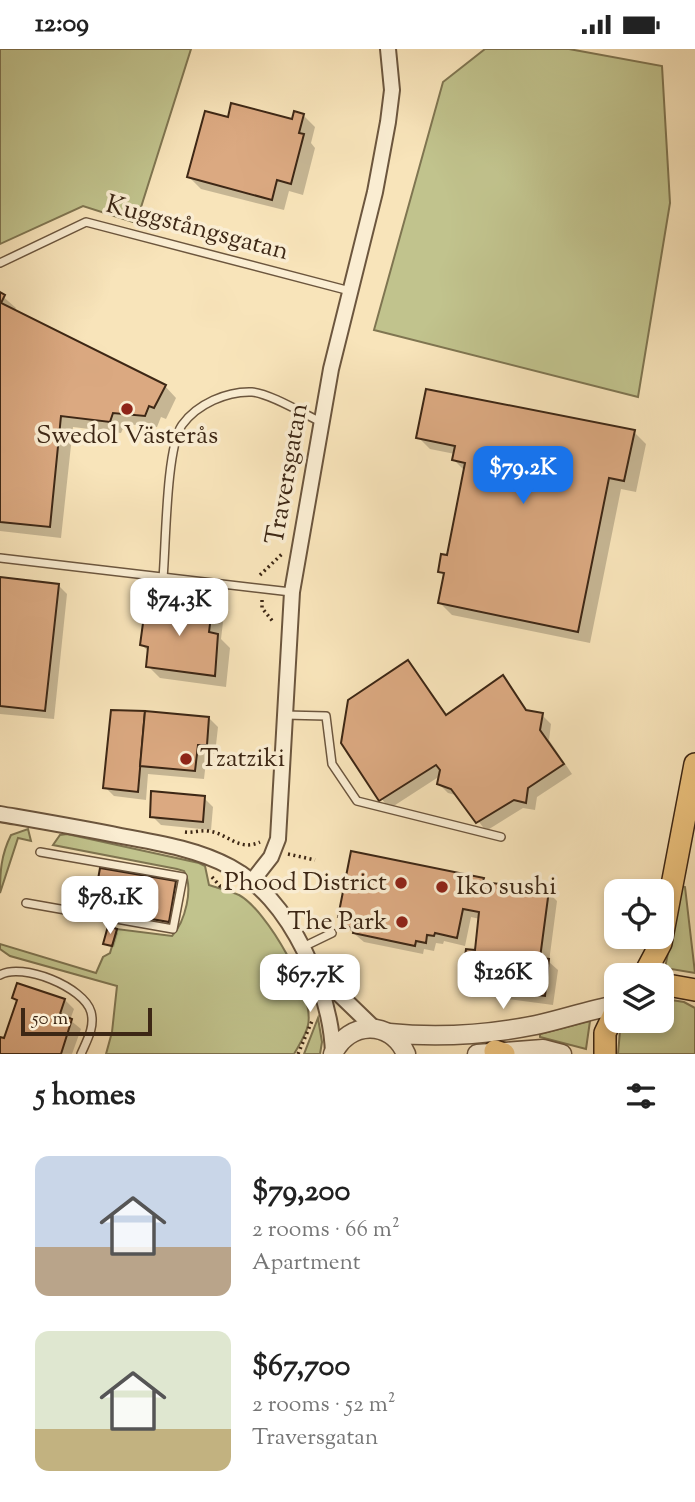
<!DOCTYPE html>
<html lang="en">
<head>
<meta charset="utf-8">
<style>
  body { margin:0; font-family:"Sorts Mill Goudy",serif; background:#f6f6f6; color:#222; height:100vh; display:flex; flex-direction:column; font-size:26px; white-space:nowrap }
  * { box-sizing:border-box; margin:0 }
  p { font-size:23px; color:#767676 }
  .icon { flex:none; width:38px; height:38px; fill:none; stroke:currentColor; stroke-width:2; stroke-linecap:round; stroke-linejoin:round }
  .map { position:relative; height:1005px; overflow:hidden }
  .sheet { display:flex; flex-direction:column; background:#fff; flex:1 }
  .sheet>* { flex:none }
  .controls { position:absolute; left:604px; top:830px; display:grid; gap:14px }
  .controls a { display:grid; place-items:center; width:70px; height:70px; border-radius:14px; background:#fff; box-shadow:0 4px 10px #0003; font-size:35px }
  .scale { position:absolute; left:21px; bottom:18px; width:131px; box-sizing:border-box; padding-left:7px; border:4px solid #3d2715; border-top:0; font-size:19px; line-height:24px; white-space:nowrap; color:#3d2715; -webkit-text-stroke:5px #faedd2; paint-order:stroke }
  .price { position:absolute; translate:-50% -60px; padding:0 16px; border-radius:14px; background:#fff; color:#222; font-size:23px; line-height:46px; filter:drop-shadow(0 2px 4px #0008) }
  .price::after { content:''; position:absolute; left:50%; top:42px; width:21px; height:16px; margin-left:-10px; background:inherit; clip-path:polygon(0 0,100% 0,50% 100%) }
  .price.selected { background:#1a73e8; color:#fff }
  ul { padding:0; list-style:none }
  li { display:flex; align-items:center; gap:21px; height:175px; padding:0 35px }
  li span { display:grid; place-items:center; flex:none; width:196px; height:140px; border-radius:14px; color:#555 }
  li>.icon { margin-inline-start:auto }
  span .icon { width:84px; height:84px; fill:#fffc; stroke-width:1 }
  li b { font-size:30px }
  h2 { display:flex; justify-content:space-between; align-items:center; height:84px; padding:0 35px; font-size:30px }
  .status { display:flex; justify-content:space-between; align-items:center; height:49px; padding:0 35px; background:#fff; direction:ltr }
  .status svg { height:19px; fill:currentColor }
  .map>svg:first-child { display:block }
  .green { fill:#c1c38d; stroke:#7f7551; stroke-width:2 }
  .shadow { fill:#0003 }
  .building { fill:#dba981; stroke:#3d2715; stroke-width:2 }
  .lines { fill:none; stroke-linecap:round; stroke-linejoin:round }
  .service-casing { stroke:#6c563e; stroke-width:10 }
  .minor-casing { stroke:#6c563e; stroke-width:18 }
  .tertiary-casing { stroke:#6c563e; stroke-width:21 }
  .primary-casing { stroke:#3d2715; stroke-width:24 }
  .path { stroke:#3d2715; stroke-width:3.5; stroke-dasharray:2 3.5; stroke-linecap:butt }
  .service { stroke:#faedd2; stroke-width:7 }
  .minor { stroke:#faedd2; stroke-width:14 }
  .tertiary { stroke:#faedd2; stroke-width:18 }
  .primary { stroke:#ecc27d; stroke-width:21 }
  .poi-dot { fill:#8f2418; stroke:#faedd2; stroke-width:2.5 }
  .labels { text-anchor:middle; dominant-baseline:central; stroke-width:7; stroke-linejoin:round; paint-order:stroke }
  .street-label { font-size:26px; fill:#3d2715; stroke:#faedd2 }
  .poi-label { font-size:26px; fill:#3d2715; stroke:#faedd2; text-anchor:start }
</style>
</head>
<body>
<div class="status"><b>12:09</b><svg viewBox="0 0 49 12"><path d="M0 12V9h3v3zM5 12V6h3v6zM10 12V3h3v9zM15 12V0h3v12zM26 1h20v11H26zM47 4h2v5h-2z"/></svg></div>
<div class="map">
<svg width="695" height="1005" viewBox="0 0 695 1005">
  <rect width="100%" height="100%" fill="#f8e4ba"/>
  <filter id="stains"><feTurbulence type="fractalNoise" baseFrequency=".00286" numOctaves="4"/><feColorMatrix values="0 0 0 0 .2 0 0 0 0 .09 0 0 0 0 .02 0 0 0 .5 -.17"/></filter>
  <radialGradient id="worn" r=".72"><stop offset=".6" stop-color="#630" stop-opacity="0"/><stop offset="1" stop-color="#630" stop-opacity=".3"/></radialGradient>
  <g class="green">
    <path d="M0 0H191L136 174 83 157 0 195Z"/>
    <path d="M485 0H569L662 17 670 154 638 348 374 281 443 33Z"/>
    <path d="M28 780 31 792 18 789 0 844C0 823 1 806 11 786Z"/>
    <path d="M67 785 199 814 205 817 209 836C218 839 230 842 239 846 267 861 315 945 308 976 306 986 299 996 294 1005H106L112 983 117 937 10 907 0 900V895L96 924 103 908 110 904 117 880 172 887C185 873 194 839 184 822L177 820 53 796 60 786Z"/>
    <path d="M681 837 685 838 695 924 665 919Z"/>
    <path d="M665 950 684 953 695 959V1005H618L620 982 627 971H662V951Z"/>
    <path d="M318 969 322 993 320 1005H304Z"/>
    <path d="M590 972 586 1000 540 988V985Z"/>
  </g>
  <g class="shadow">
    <path d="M303 66 315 78 311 94 315 99 303 146 289 142 284 161 201 140 189 128 229 70 294 72Z"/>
    <path d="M0 245 16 259 14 262 165 337 176 349 166 370 161 368 157 378 125 375 121 384 73 378 61 489 0 482Z"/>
    <path d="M634 383 646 395 636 443 621 440 590 594 452 566 440 554 445 528 440 522 448 508 465 422 454 411 455 405 430 400 418 388Z"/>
    <path d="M0 530 58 536 67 545 54 670 0 665Z"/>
    <path d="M211 561 223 573 221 590 230 599 226 638 160 629 148 617 149 603 142 596Z"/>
    <path d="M407 614 448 667 503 629 529 663 542 666 551 675 549 691 572 725 537 748 535 761 523 759 486 782 459 747 448 744 439 735 440 727 389 760 342 693Z"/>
    <path d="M209 669 218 678 215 705 207 704 204 730 148 725 146 751 114 747 105 738Z"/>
    <path d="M204 749 213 758 211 781 161 776 152 767Z"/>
    <path d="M483 831 487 835 548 843 557 852 549 913 558 921 553 956 472 945 463 936 476 903 480 870 471 868 465 897 444 892 443 895 436 894 434 902 424 900 423 905 364 893 345 877 340 867Z"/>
    <path d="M176 833 185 842 178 881 104 868 95 859 97 847 92 843Z"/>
    <path d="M116 881 118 884 114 898 107 897 105 894Z"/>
    <path d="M14 949 65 951 74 960 70 971 81 980 72 1005H0V990L5 991 18 953Z"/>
  </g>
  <g class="building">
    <path d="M231 54 292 70 294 62 304 65 299 84 304 85 291 135 277 131 272 151 187 128 205 62 228 68Z"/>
    <path d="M0 243 5 246 1 254 166 336 154 359 149 357 145 367 113 364 110 373 61 367 50 478 0 473Z"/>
    <path d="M426 340 635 381 624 432 609 429 578 583 438 554 444 524 438 523 441 505 447 506 465 414 452 411 455 397 416 389Z"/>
    <path d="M0 528 59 535 45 662 0 657Z"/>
    <path d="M146 552 212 559 209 583 218 585 215 627 146 618 148 598 140 596Z"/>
    <path d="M408 611 446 666 503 626 526 661 543 664 540 681 564 715 528 739 526 754 514 751 476 774 451 740 437 735 440 721 436 716 379 752 341 694 348 651Z"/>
    <path d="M111 661 145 662 138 743 103 739Z"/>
    <path d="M145 662 209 668 207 696H198L195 722 140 717Z"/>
    <path d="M151 742 205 747 203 773 150 768Z"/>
    <path d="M351 802 484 829 483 833 549 841 540 909 549 910 545 947 461 937 466 900 475 901 479 863 463 860 457 889 435 884 434 887 427 886 426 894 416 892 415 897 353 884 354 879 343 877 345 869 338 868Z"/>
    <path d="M100 819 176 832 169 873 93 860 96 844 90 843 92 834 97 836Z"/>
    <path d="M108 877 117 880 112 897 103 895Z"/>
    <path d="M17 934 65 950 60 965 72 970 61 1005H0V988L4 989 17 951 12 949Z"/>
  </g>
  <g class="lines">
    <defs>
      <g id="service">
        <path d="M0 214 86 173 350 242"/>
        <path d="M0 509 291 543"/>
        <path d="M163 529C166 496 166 399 182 376 197 355 227 342 252 343 269 344 304 365 321 373"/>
        <path d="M285 666 326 667 332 715 357 752 501 788"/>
        <path d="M26 854 173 880 183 828 40 803"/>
        <path d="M303 898 332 884"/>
        <path d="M0 926C22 913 84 938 91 963 95 978 87 991 81 1005"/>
      </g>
      <g id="minor">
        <path d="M0 765C40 772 81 779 121 787 211 803 261 815 305 903 321 935 332 969 333 1005"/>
        <path d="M253 831 271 808 278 790 292 543 331 320 375 143 388 73 392 41 388 0"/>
        <path d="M316 923 373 978"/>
      </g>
      <g id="tertiary">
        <path d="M389 984C439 989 486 986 536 976 563 970 589 961 616 956"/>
        <path d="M333 1005C348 972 391 970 406 1005"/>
        <path d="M477 1005 543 1000 562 1005"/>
      </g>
      <g id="primary">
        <path d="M644 926 661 894 695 715"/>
        <path d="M662 935 695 941"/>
        <path d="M495 1002 504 1005"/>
        <path d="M605 1005V984L616 961"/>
      </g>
    </defs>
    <use href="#service" class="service-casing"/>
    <use href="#minor" class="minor-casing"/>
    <use href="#tertiary" class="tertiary-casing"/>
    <use href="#primary" class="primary-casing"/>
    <g class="path">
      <path d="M260 526 282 505"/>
      <path d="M262 551V559L274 574"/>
      <path d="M185 783C193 784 200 781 208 782 228 784 238 803 260 793"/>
      <path d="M288 805 315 811"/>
      <path d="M212 828 220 837 232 838"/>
      <path d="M298 1005 312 972"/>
    </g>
    <use href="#service" class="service"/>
    <use href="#minor" class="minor"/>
    <use href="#tertiary" class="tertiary"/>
    <use href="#primary" class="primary"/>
  </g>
  <g class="poi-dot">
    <circle cx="127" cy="360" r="7"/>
    <circle cx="186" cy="710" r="7"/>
    <circle cx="401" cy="834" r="7"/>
    <circle cx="442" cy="838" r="7"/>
    <circle cx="402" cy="873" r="7"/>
  </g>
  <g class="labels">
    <g class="street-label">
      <text transform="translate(197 180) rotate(15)">Kuggstångsgatan</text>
      <text transform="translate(288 425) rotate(-80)">Traversgatan</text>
    </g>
    <g class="poi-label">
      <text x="127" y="387" text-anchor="middle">Swedol Västerås</text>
      <text x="200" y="710">Tzatziki</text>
      <text x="387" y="834" text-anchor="end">Phood District</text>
      <text x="456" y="838">Iko sushi</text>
      <text x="388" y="873" text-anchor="end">The Park</text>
    </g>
  </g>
  <rect width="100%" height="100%" filter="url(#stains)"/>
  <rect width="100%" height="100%" fill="url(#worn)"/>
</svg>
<div class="controls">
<a><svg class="icon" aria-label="locate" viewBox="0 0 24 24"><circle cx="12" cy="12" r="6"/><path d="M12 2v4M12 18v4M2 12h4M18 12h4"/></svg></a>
<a><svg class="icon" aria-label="layers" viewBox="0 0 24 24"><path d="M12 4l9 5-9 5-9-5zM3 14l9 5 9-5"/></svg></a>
</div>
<div class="scale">50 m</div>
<b class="price selected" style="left:523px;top:457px">$79.2K</b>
<b class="price" style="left:179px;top:589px">$74.3K</b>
<b class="price" style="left:110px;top:887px">$78.1K</b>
<b class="price" style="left:503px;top:962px">$126K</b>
<b class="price" style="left:310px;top:965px">$67.7K</b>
</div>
<section class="sheet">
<h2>5 homes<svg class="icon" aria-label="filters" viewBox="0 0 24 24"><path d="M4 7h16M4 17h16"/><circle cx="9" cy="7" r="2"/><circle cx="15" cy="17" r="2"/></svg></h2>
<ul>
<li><span style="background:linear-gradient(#c9d6e8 65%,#b9a48a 0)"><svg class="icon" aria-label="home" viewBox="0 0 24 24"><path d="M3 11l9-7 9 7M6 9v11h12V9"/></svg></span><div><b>$79,200</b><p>2 rooms · 66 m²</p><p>Apartment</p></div></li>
<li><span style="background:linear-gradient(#dfe7d0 70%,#c2b280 0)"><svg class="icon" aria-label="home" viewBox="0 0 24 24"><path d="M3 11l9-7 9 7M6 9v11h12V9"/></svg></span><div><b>$67,700</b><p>2 rooms · 52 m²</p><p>Traversgatan</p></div></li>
</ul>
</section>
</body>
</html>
